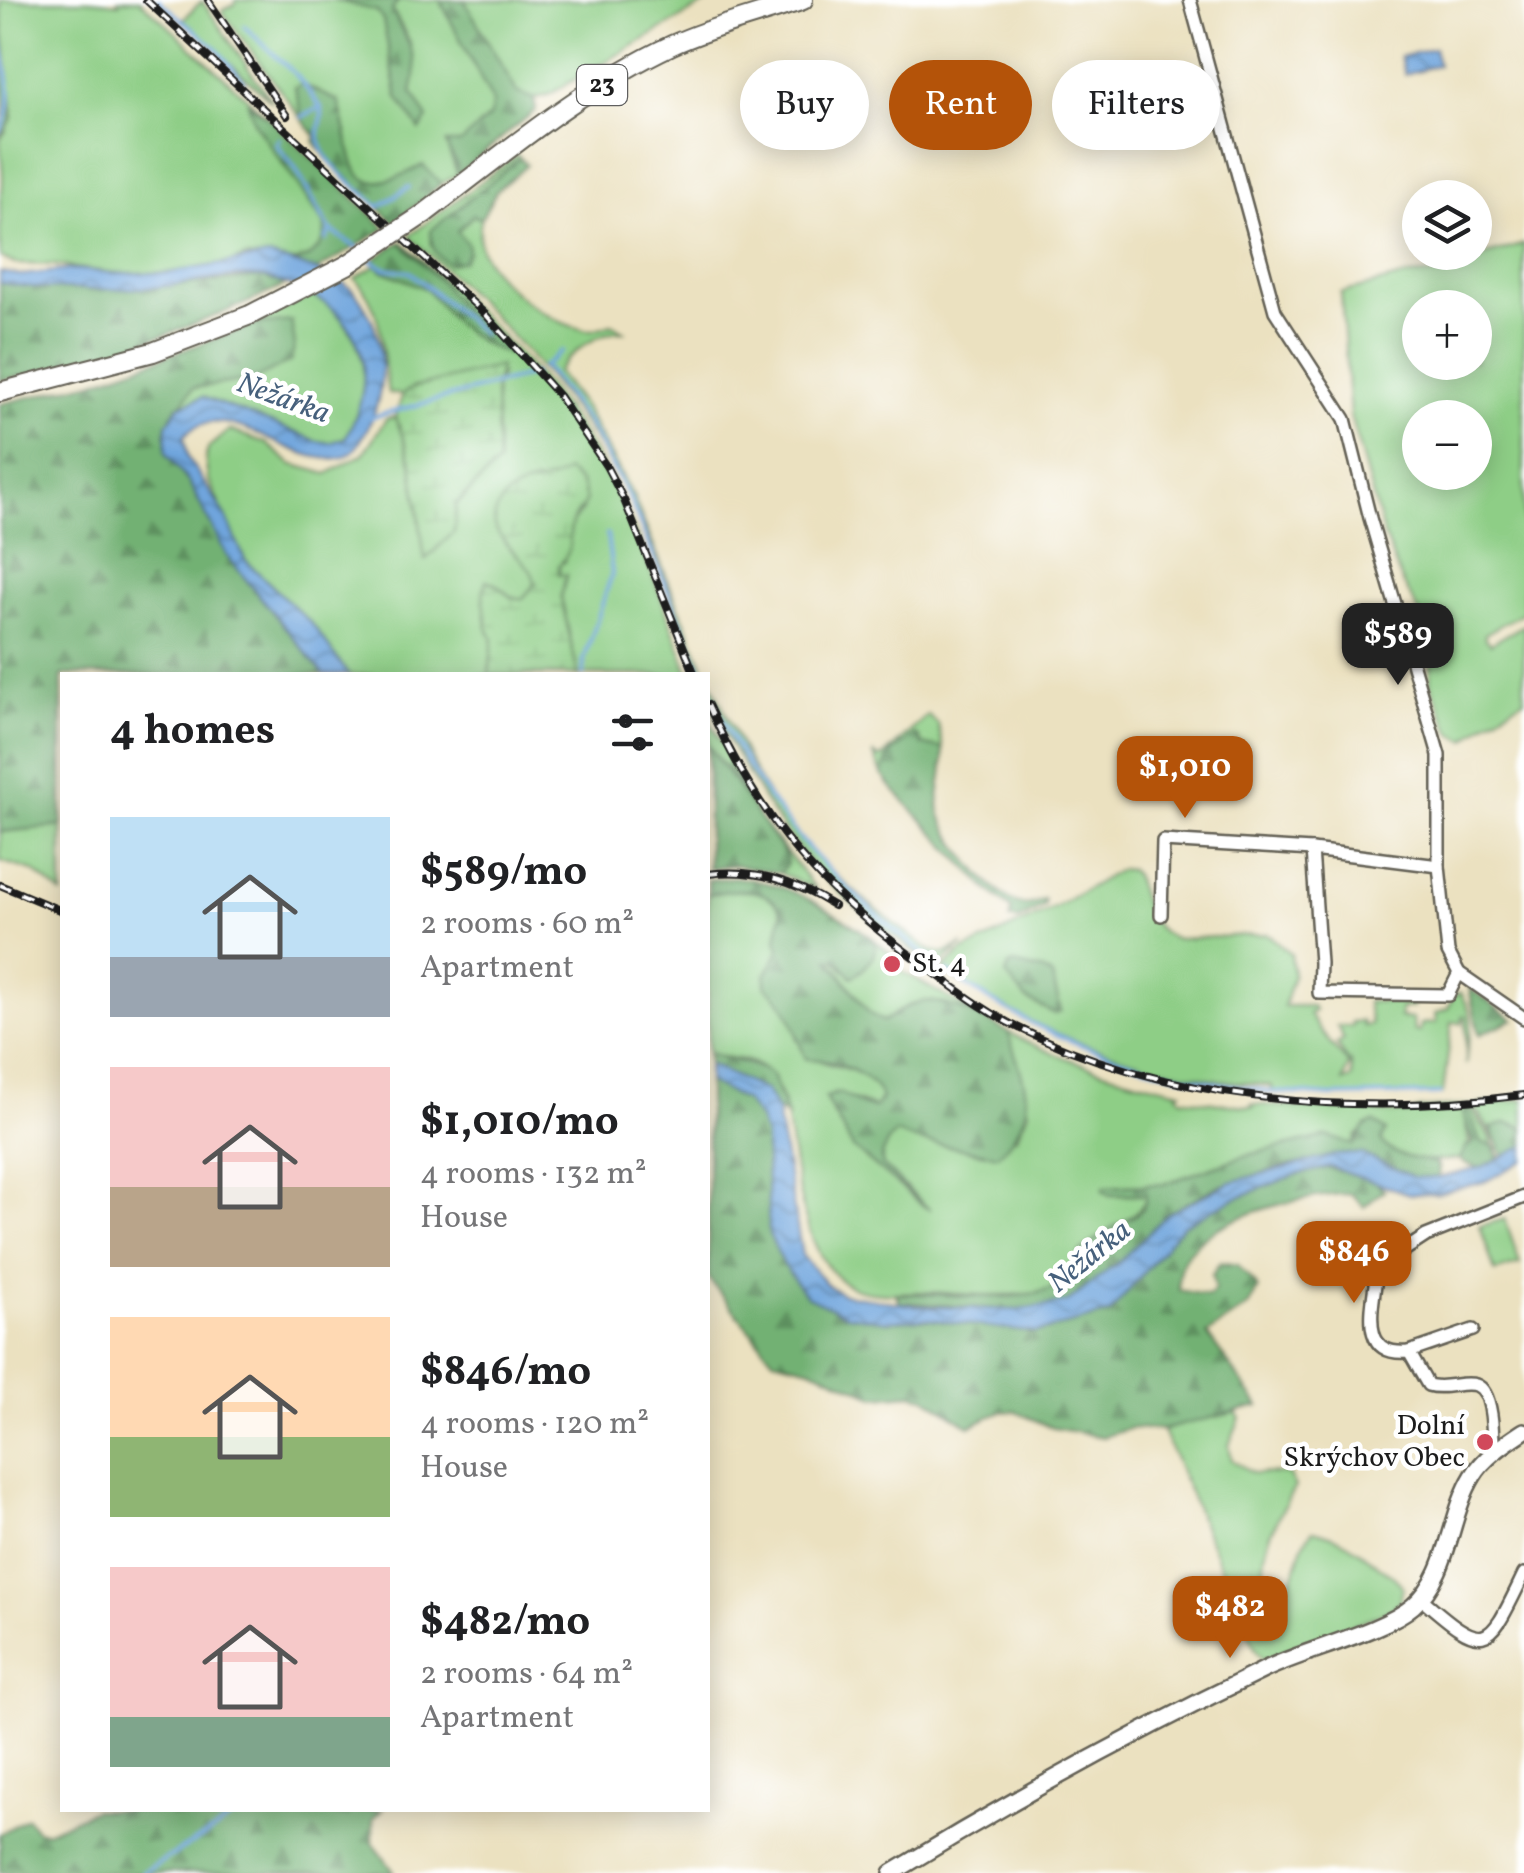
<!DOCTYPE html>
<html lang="en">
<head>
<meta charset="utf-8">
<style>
  body { margin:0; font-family:Vollkorn,serif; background:#f2f2f2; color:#202124; height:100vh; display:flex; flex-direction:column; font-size:38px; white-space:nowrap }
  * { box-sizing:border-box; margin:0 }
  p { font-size:32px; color:#757577 }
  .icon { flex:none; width:55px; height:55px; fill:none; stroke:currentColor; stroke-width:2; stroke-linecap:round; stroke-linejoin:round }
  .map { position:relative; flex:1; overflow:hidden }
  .panel { position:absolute; left:60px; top:672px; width:650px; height:1140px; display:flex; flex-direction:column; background:#fff; border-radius:0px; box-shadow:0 5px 25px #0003 }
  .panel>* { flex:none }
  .banner { position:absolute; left:740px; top:60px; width:632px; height:90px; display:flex; gap:20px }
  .fabs { position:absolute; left:1402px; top:180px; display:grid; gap:20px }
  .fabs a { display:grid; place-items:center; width:90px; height:90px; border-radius:50%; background:#fff; box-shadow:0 5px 25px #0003; font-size:50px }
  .price { position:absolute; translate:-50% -85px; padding:0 22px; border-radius:20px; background:#b45309; color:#fff; font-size:32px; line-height:65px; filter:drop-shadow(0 2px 5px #0008) }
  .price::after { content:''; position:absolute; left:50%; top:60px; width:30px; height:22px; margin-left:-15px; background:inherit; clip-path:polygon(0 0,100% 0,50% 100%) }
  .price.selected { background:#222; color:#fff }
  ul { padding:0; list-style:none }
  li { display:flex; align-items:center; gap:30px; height:250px; padding:0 50px }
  li span { display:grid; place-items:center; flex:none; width:280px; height:200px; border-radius:0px; color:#555 }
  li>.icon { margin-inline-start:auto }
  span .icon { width:120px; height:120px; fill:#fffc; stroke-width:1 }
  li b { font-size:42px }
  h2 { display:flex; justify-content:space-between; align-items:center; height:120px; padding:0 50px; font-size:42px }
  .tag { padding:0 35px; border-radius:45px; background:#fff; box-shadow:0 5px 25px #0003; font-size:35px; line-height:90px }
  .tag.selected { background:#b45309; color:#fff }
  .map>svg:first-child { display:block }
  .green { fill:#8ece86; stroke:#557551; stroke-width:2.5; fill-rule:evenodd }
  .forest { fill:url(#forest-firs); stroke:#476648; stroke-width:2.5 }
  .wetland { fill:url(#wetland-marsh); stroke:#557551; stroke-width:2.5 }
  .water { fill:url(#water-waves); stroke:#46607c; stroke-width:2.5 }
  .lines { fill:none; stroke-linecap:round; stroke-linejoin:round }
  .stream { stroke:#6fa5dd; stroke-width:4 }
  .street-casing { stroke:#646155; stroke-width:16 }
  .secondary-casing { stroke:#646155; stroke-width:20 }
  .primary-casing { stroke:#646155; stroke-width:22 }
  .street { stroke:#fff; stroke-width:11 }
  .secondary { stroke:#fff; stroke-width:15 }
  .primary { stroke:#fff; stroke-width:18 }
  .rail-casing { stroke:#1c1c1c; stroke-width:8 }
  .rail { stroke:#fff; stroke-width:4; stroke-dasharray:11; stroke-linecap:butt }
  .primary-bridge-casing { stroke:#646155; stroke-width:22; stroke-linecap:butt }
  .primary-bridge { stroke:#fff; stroke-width:18 }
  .poi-dot { fill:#d1495b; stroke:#fff; stroke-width:4 }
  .labels { text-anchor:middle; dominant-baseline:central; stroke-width:9; stroke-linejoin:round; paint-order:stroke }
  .shield { fill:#fff; stroke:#606060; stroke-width:2.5 }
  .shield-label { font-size:25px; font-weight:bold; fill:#1c1c1c }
  .poi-label { font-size:28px; fill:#1c1c1c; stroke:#fff; text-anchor:start }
  .water-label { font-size:30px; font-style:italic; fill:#46607c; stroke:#fff }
</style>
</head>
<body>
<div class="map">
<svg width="1524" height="1873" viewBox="0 0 1524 1873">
  <defs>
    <pattern id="forest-firs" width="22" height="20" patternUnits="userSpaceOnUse" patternTransform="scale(2.5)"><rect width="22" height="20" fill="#72b173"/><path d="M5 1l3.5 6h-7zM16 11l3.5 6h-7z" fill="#5d8f5e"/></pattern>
    <pattern id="wetland-marsh" width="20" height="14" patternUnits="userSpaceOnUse" patternTransform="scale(2.5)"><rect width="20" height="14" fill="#8ece86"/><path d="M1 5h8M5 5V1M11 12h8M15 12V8" fill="none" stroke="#7ab073"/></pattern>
    <pattern id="water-waves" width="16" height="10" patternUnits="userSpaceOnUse" patternTransform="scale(2.5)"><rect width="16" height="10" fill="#6fa5dd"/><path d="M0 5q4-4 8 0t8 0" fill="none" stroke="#5a86b2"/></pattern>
  </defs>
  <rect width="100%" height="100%" fill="#fff"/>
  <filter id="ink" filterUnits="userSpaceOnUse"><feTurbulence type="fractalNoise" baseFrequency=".01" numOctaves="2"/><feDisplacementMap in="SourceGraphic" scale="20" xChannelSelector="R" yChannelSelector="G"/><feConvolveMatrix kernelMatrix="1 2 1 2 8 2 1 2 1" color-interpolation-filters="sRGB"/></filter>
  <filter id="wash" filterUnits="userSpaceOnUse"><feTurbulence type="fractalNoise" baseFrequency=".0048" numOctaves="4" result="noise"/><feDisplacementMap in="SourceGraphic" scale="40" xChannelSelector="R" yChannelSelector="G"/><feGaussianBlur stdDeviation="2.25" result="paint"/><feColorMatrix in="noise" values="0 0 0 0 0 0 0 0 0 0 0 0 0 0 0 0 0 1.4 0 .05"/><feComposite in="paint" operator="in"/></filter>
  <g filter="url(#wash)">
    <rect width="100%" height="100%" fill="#ebe1c0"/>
    <g class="green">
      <path d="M0 0H89L119 3 118 0H140L271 120 249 104 255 124 324 223 327 234 324 241 312 255 295 262 246 257 228 264 167 273H114L54 265 15 264 0 257V198C6 183 0 156 0 138L6 131Z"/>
      <path d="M235 0H336L377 11 383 20 398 98 428 119 412 92 410 42 392 9 399 0H440L493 102 491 116 460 143 446 144 458 174 441 184 423 165C371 192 355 192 346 131L295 88 303 121 222 11 235 4Z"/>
      <path d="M464 0H712L548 95 534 99 517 92Z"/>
      <path d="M202 1 272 102 183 19Z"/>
      <path d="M517 155 520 158 432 230 431 246 468 252 467 243 457 232 473 215 481 219C479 229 478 241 482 251 494 284 554 327 589 330 596 330 605 326 612 324L623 331C599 330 571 353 557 372L584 407 633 496 707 675H700C678 616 659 554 629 498 572 389 498 318 409 236Z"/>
      <path d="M402 241C469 304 540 365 589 444 634 516 660 596 690 675H578L561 597 566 576 559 575V565L564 562 572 522 583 509 556 480 533 483 499 507C492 560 534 549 535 584L523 598C505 600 503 583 486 581L487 626 493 639 489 675H349L313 625 245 560 208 479 205 458 209 447 229 430 266 443 291 464 327 474 363 454 386 419 396 417 412 465 425 558 454 532 456 505 498 463 495 389 501 374 412 388 402 395 388 393C381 350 386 313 355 278L377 265 381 270 427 289 454 322 488 346 507 353 501 340 465 313Z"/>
      <path d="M1524 244V612L1485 634V639L1490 644 1524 625V699L1487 722 1466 740 1452 734 1430 683 1432 653 1420 614 1400 577 1384 536 1350 416 1341 293 1406 276 1445 274 1468 268 1487 255ZM1420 308H1475V362H1420ZM1420 418H1475V472H1420Z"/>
      <path d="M314 294C367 332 378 381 345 438L330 443 317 441 203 397 179 406 193 388 219 384 291 322 254 325Z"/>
      <path d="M708 676C732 726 755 782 790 826 828 875 881 913 929 950L944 954 964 944 936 968C895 937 851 907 816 869 786 837 763 799 741 761 725 735 707 706 708 676Z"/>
      <path d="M928 715 938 724 943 748 922 745 914 735 889 755 882 774 873 753 878 758 884 756Z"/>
      <path d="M708 717 750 797 726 764 760 819 816 889 779 873 786 856 708 745Z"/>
      <path d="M62 826V894L33 871 0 861V832Z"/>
      <path d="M1121 869 1130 870 1134 875C1144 901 1148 931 1177 939L1268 934 1291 954 1293 975 1284 1006H1312L1315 1011 1309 1014C1320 1031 1335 1050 1349 1064L1343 1082 1352 1078 1351 1061 1347 1060 1337 1044 1344 1040 1337 1026H1352V1022L1362 1021 1363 1026 1371 1025 1367 1002 1413 1000V1007L1401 1008 1400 1018 1413 1019 1414 1031 1420 1032 1421 1024 1436 1023 1435 1014 1448 1009 1453 996 1461 993C1481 1027 1465 1034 1466 1065V1017L1463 1016 1462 1023 1452 1022 1443 1094 1332 1096 1272 1092V1086C1251 1083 1235 1083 1213 1079 1114 1061 1024 1028 943 968L963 951 1056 907Z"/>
      <path d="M726 891C751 890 768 889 782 912L777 940 780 949 766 976V987C784 1000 796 1016 797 1039 804 1046 812 1057 821 1061 847 1072 867 1066 882 1098L876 1108 835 1093 826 1100 853 1148 926 1208 883 1166C879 1154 887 1141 896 1133L985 1154 1017 1136 1028 1112 1008 1032C1062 1061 1122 1078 1181 1091L1178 1094 1181 1098 1253 1107 1252 1104 1407 1114 1419 1109 1470 1105 1497 1149 1480 1143 1463 1112 1469 1142 1460 1159C1436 1161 1396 1165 1381 1140L1386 1131 1374 1122 1356 1136 1353 1145 1327 1136 1244 1156 1164 1184 1109 1195H1146C1146 1218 1086 1237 1073 1266 1059 1299 1023 1294 993 1295 967 1295 942 1292 917 1292 893 1293 864 1297 843 1282 803 1253 795 1170 788 1126 785 1105 777 1077 759 1066 743 1056 724 1060 708 1052V894Z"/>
      <path d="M870 936 899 961V969L903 972 987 1020C961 1016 938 994 911 1005 901 1009 893 1016 883 1021L870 1014 829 958 835 959 844 970 876 946Z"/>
      <path d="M1524 1099V1128L1514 1124 1491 1128 1495 1140 1474 1105Z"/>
      <path d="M1505 1219 1520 1264 1495 1272 1480 1226Z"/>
      <path d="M1236 1412 1240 1418 1229 1445 1232 1460 1253 1473 1288 1474 1295 1487C1278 1517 1257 1550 1266 1587L1279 1594C1300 1584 1294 1550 1313 1530 1341 1536 1355 1548 1378 1565 1388 1573 1395 1576 1403 1587L1400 1601 1393 1609 1264 1660 1256 1650 1163 1431C1186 1421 1212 1419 1236 1412Z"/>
    </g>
    <g class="forest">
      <path d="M0 0 13 117 0 138V126L4 118Z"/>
      <path d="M336 0H399L392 9C405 43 423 53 412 92L428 119 420 130 398 98 383 20 377 11Z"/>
      <path d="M440 0H464L517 92 534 99 536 110 458 174 446 143H460L490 116 493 102Z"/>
      <path d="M301 84 338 101C357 161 342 208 423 165L441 184 395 223 326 158 314 141 316 137 303 121 295 88Z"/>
      <path d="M248 103 271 120 386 228 314 272 295 262C314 257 329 243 324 223L255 124Z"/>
      <path d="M520 158 527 165 497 190 481 219 473 215 457 231 467 243 468 252 463 261 448 264C433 254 431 247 431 230Z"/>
      <path d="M400 242 442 283 465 313 501 340 509 350 507 354 480 342 454 322 427 289 381 270 373 260Z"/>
      <path d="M262 277 286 285C195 329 99 359 0 381V283L145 288Z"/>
      <path d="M291 321 295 344 291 361 255 379 193 388 167 424 166 452 190 484 227 556 324 675H62V826L0 832V404L93 382 254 325Z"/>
      <path d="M914 735 919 737 922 745 943 748C947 769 936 790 940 811 945 836 996 900 1021 904 1029 906 1037 902 1044 899L1045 905 1019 920 1010 919 1011 909 984 886 891 787 882 774 889 755Z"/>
      <path d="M708 745 786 856 787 864 779 873 735 865 708 868Z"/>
      <path d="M734 877C791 883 823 906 870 936L876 946C874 960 864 970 852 977L835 959H829L870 1014 883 1021C897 1015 911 1001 926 1001 949 1001 988 1021 1008 1032 1025 1088 1043 1109 998 1155L918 1141 896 1133C887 1140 879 1154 883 1166L930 1210 853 1148 825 1097 840 1093 864 1106 875 1108 882 1098C870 1072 834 1059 806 1059 793 1031 793 1006 766 987V976L780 949 777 940 782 911C765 884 736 889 708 894V880Z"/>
      <path d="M1014 964 1044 971 1052 976 1061 1011 1055 1014 1026 999 1006 975 1009 966Z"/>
      <path d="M1469 988 1514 1019 1479 1035Z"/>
      <path d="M708 1052C729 1063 751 1060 772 1075L787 1116 777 1111 766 1091 708 1064Z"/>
      <path d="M708 1082 745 1101 759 1119 765 1136 768 1190 785 1267 887 1321 925 1319 1036 1333 1110 1313 1183 1225 1234 1199 1295 1175 1327 1168 1372 1179 1384 1190 1364 1207 1351 1194C1304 1194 1167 1222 1179 1290L1209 1296 1215 1289 1212 1275 1220 1262 1238 1265 1258 1288 1248 1307 1207 1334 1259 1406 1162 1430 1131 1428 1103 1437 1053 1428 1014 1411 1000 1412 969 1426 925 1397 911 1394 876 1397 811 1368 773 1359 708 1278Z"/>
      <path d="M1466 1110 1470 1112 1480 1142 1492 1145 1501 1158 1479 1168 1463 1163 1460 1159 1466 1147 1473 1143 1463 1112Z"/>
      <path d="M1374 1122 1386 1131 1381 1140C1392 1159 1417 1158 1436 1163L1439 1168 1438 1178 1413 1177 1362 1154 1286 1166 1216 1187 1167 1214 1122 1259 1068 1302 1018 1311 899 1302 896 1295C939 1289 1022 1308 1057 1285 1070 1277 1070 1265 1079 1254 1087 1245 1100 1237 1109 1230 1123 1219 1147 1216 1146 1195H1109L1103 1191 1104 1187 1164 1184 1244 1156 1327 1136 1353 1145C1360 1138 1361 1125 1374 1122Z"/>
      <path d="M1507 1123 1524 1128V1146L1504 1157 1491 1128Z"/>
      <path d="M94 1810H382L373 1819V1843L395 1873H0V1834L27 1818 36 1830 46 1832Z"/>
    </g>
    <g class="wetland">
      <path d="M500 366 495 389 498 463 456 504 454 532 425 560 412 465 396 417 402 395 412 388Z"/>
      <path d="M567 471 581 484 586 500C583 509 576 512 573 520 565 537 577 547 559 565V575H566L561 597 578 675H489L493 639 487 626 483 594 486 580C502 583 505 601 523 598L535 584C534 554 471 537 504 499 521 479 549 486 567 471Z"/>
    </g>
    <g class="water">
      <path d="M1434 48 1438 65 1405 74 1400 57Z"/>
      <path d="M269 256C294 264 343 275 358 296 387 336 389 389 365 433 359 444 353 456 339 458 288 466 224 393 184 436L188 458 226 516 245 560 313 625 349 675H324L227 556 190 484 166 452 167 424 179 406 203 397 317 441 330 443 345 438C383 373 362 310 290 286 281 283 270 278 261 277 231 274 198 282 169 286 123 291 45 291 0 283V272L21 275 74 269 114 273H167Z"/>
      <path d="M708 1064 766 1091 777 1111 802 1255 827 1285 843 1294 918 1306 1018 1310 1068 1302 1122 1259 1167 1214 1231 1182 1334 1155 1349 1154H1362L1413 1177 1438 1178 1480 1168 1524 1146V1161L1484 1182 1436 1194H1409L1330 1167 1295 1175 1234 1199 1183 1225 1110 1313 1036 1333 925 1319 887 1321 847 1315 806 1296 785 1267 769 1234 765 1136 759 1119 745 1101 708 1082Z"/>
    </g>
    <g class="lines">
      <g class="stream">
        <path d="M158 0 216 48 243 81"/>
        <path d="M244 26 297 76 320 106"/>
        <path d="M0 37C5 66 18 104 0 130"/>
        <path d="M302 117 321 107C325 119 317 127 319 139 324 166 360 189 379 207L409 187"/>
        <path d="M279 139 276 144 295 168 330 230 326 240"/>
        <path d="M330 230 359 249"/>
        <path d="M369 259 384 268 410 272 483 334"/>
        <path d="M544 366 588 423 629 497 702 675"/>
        <path d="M543 367 562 351"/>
        <path d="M369 418 534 374"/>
        <path d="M583 675 584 660 612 574 607 534"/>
        <path d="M708 689C761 810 831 882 934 962"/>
        <path d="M948 972C1030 1033 1120 1064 1220 1084"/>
        <path d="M1221 1084 1272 1092"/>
        <path d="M1275 1092 1332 1096 1440 1094"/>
        <path d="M142 1873 218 1828 242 1810"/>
      </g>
    </g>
  </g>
  <g filter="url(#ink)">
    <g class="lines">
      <defs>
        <g id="street">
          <path d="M1190 0 1275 311 1345 419 1370 518 1439 755V866L1448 952 1459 973 1524 1018"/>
          <path d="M1439 866 1312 850 1320 963 1319 993 1448 995 1459 973"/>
          <path d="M1161 915 1163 841 1312 850"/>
          <path d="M1409 1352 1473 1330"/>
          <path d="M1493 1454C1493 1439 1494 1391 1476 1385 1462 1381 1444 1390 1428 1385L1409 1352C1356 1357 1374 1304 1377 1268L1426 1236 1524 1197"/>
          <path d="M1421 1598C1488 1657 1488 1648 1524 1574"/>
        </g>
        <path id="secondary" d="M892 1873C1013 1799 1139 1730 1266 1669 1305 1650 1383 1632 1413 1606 1450 1575 1449 1515 1473 1476 1484 1457 1506 1443 1524 1431"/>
        <g id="primary">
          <path d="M424 214C503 154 582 87 672 45 713 26 760 15 803 0"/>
          <path d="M0 392 153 352 250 315"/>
        </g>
      </defs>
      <use href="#street" class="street-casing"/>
      <use href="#secondary" class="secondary-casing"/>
      <use href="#primary" class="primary-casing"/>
      <use href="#street" class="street"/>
      <use href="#secondary" class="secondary"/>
      <use href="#primary" class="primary"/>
      <defs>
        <g id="rail">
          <path d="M146 0 486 315 559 396 606 466 624 500 695 675"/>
          <path d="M208 0 287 116"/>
          <path d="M708 705C760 820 816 886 917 960 948 983 977 1006 1011 1024 1165 1103 1355 1117 1524 1095"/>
          <path d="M708 874C755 868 794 881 834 906"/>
          <path d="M0 885 62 911"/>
        </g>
      </defs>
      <use href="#rail" class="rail-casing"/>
      <use href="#rail" class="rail"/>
      <defs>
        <path id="primary-bridge" d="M250 315 347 265 424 214"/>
      </defs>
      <use href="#primary-bridge" class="primary-bridge-casing"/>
      <use href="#primary-bridge" class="primary-bridge"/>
    </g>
  </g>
  <g class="poi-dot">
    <circle cx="892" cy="964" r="10"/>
    <circle cx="1485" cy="1442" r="10"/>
  </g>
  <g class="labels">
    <rect class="shield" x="577" y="65" width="50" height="40" rx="8"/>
    <g class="shield-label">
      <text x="602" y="85">23</text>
    </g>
    <g class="poi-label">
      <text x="912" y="964">St. 4</text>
      <text x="1465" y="1426" text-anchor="end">Dolní<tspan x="1465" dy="32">Skrýchov Obec</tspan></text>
    </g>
    <g class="water-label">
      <text transform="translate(283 399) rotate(20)">Nežárka</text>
      <text transform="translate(1090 1257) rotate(-39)">Nežárka</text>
    </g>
  </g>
</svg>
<div class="fabs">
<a><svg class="icon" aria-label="layers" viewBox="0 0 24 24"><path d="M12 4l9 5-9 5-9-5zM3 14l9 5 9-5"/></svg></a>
<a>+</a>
<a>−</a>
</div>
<b class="price selected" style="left:1398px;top:688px">$589</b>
<b class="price" style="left:1185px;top:821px">$1,010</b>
<b class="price" style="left:1354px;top:1306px">$846</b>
<b class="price" style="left:1230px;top:1661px">$482</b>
<div class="banner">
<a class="tag">Buy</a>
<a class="tag selected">Rent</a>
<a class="tag">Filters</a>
</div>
<section class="panel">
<h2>4 homes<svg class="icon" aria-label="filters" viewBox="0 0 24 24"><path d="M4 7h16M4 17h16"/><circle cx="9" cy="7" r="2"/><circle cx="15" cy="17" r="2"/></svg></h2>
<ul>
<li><span style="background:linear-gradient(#bfe0f5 70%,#9aa5b1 0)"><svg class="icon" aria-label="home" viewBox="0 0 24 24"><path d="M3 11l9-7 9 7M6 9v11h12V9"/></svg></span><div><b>$589/mo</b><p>2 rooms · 60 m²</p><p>Apartment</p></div></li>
<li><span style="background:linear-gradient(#f6c9c9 60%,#b9a48a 0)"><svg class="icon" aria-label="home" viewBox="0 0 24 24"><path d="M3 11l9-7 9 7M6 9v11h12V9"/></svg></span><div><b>$1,010/mo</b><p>4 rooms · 132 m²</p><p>House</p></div></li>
<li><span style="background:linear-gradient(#ffd9b3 60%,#8fb573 0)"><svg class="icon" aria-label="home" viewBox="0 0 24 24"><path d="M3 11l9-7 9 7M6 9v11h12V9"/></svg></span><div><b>$846/mo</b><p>4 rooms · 120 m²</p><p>House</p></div></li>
<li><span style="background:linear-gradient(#f6c9c9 75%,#7fa58c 0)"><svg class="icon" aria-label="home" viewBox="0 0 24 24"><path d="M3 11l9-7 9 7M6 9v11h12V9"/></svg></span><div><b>$482/mo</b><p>2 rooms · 64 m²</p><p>Apartment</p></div></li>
</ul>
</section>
</div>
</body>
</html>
